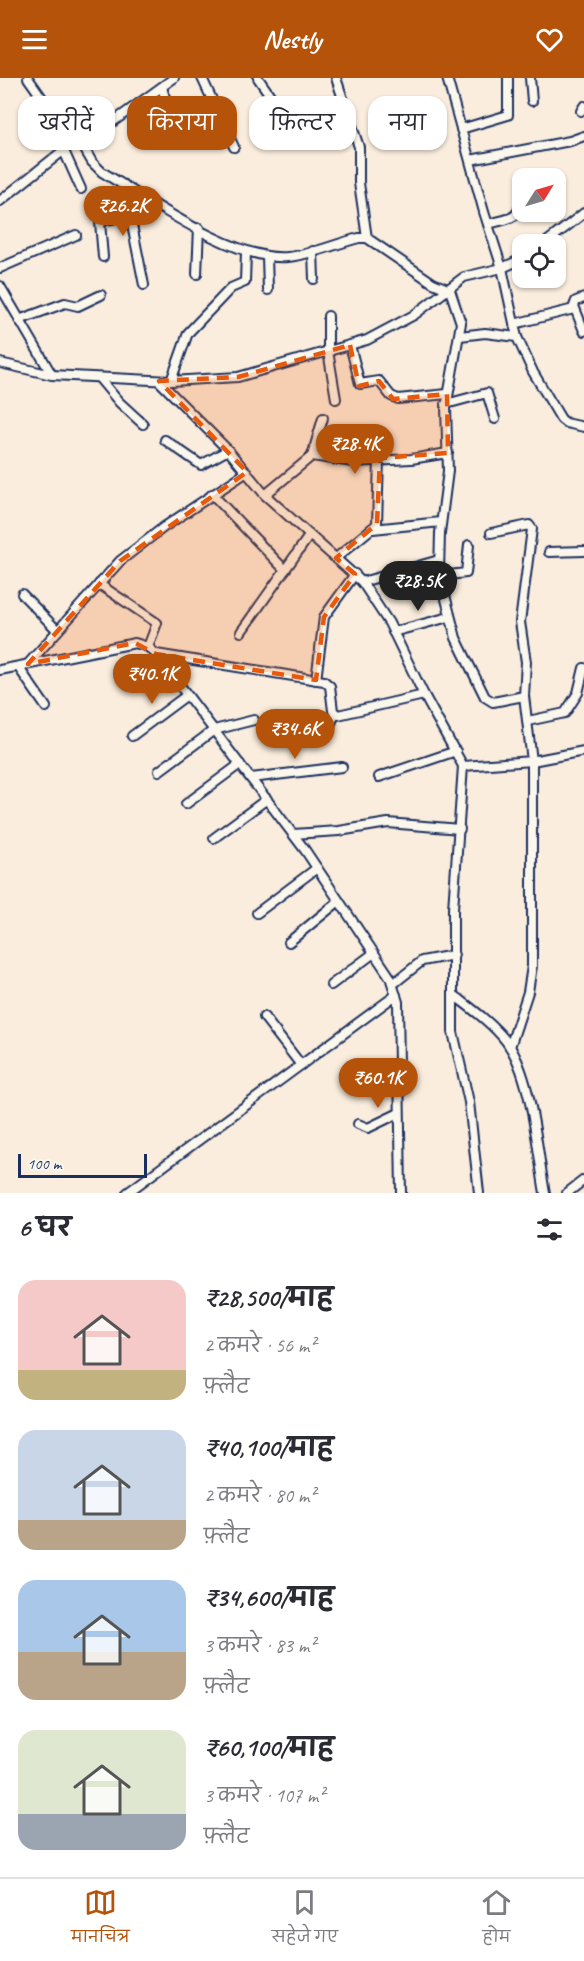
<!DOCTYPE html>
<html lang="hi">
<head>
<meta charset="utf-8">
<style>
  body { margin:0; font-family:Caveat,"Playpen Sans Deva",sans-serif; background:#f2f2f3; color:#2b2b33; height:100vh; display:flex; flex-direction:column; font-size:22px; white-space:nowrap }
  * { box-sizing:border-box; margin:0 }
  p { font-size:20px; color:#7c7c81 }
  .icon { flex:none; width:33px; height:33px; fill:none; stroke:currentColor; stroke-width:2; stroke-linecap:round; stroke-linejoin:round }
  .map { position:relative; height:1115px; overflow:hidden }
  .panel { display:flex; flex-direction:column; background:#fff; flex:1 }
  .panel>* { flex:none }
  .hud { position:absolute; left:18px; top:18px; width:549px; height:54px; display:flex; gap:12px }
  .needle { width:39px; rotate:53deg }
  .buttons { position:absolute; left:512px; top:90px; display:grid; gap:12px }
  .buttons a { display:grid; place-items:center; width:54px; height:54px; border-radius:12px; background:#fff; box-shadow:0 2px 4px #0004; font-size:30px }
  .scale { position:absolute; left:18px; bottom:15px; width:129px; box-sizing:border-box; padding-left:6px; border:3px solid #1b2f5e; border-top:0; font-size:16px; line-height:21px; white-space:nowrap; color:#1b2f5e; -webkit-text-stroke:4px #fbf7ec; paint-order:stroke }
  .price { position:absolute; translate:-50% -51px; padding:0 14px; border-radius:21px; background:#b45309; color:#fff; font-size:20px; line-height:39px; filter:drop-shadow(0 2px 3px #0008) }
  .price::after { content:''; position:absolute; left:50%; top:36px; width:18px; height:14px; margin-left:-9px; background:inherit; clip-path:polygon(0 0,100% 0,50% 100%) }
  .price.on { background:#222; color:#fff }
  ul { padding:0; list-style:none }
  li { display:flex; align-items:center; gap:18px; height:150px; padding:0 18px }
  li span { display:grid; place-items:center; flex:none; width:168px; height:120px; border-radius:18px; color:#555 }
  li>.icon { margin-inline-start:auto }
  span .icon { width:72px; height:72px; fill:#fffc; stroke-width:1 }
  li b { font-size:26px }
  h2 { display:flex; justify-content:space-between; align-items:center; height:72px; padding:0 18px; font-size:26px }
  .chip { padding:0 21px; border-radius:18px; background:#fff; box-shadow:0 2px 4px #0004; font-size:21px; line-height:54px }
  .chip.on { background:#b45309; color:#fff }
  header { display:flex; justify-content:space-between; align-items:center; height:78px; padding:0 18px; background:#b45309; color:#fff; font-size:27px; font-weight:600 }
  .dock { display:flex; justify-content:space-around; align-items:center; height:84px; border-top:2px solid #e1e1e2; background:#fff; font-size:16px; color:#7c7c81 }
  .dock a { display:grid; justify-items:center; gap:3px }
  .dock .on { color:#b45309 }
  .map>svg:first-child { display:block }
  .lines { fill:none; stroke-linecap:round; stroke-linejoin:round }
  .minor-casing { stroke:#1b2f5e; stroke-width:12 }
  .minor { stroke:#fbf7ec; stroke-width:8 }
  .marked { fill:#e8590c; fill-opacity:0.2; stroke:#e8590c; stroke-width:4.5; stroke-dasharray:12 8; stroke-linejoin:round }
</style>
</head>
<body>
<header><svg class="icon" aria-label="menu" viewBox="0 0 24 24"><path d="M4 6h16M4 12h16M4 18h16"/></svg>Nestly<svg class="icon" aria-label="heart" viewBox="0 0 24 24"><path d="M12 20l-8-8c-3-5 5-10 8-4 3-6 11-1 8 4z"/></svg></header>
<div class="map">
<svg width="584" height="1115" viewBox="0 0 584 1115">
  <rect width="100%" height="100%" fill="#faeddd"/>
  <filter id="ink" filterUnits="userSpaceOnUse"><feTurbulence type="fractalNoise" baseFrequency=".0167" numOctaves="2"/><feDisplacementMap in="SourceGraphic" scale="12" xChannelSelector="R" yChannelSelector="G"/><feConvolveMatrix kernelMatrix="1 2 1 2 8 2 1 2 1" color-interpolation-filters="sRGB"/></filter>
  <g filter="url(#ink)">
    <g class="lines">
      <defs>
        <g id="minor">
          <path d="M28 0 71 61 77 66 85 64 174 0"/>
          <path d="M202 0 234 69"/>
          <path d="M258 0 274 23"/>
          <path d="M336 0 359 69V105L367 160"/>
          <path d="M447 0 484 134 502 190 517 259 533 294 561 341 566 345 584 349"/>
          <path d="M530 0 532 23"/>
          <path d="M162 9 175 55"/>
          <path d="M581 33 584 28"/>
          <path d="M461 51 508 37V0"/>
          <path d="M81 65 92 84 102 94C148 121 235 184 288 179 311 177 335 166 359 160H367L433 205 450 212 461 245 446 330 448 393 440 455 439 494 456 560 485 619 493 624 524 618"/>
          <path d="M64 73 81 111"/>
          <path d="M470 82 570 63 584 58"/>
          <path d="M124 107 144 207"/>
          <path d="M0 123 74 64"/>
          <path d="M488 146C509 140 520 143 522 118"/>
          <path d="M544 166 584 135"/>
          <path d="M313 173 314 201"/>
          <path d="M267 178 268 212"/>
          <path d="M103 179 100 144 132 136"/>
          <path d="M0 190 76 157"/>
          <path d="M197 196 199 150"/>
          <path d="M0 208 52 297"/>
          <path d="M328 238V273L336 321"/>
          <path d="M19 242 65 225 78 228 101 217"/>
          <path d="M514 246 574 231"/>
          <path d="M584 253 574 228 576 223 584 220"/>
          <path d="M460 258 485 255 517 259"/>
          <path d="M350 267 360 306 379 303 391 318 398 321 447 316"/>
          <path d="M0 285 52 297 171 303 238 299 367 262 414 237 464 199 502 190 522 181"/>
          <path d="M99 300 119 324 143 346"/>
          <path d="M159 303 228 372 265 417 362 504 389 545 424 617 463 688 453 831V954L469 1024 479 1115"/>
          <path d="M171 303 188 255 231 210 245 204 246 174"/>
          <path d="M446 326 487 315 495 341"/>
          <path d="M165 362 201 387 228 372"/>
          <path d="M312 378 323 340"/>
          <path d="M212 416 285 492"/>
          <path d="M265 417 312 378 353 384 411 381 448 375"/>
          <path d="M373 451 441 444"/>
          <path d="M491 455 529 447 532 451 520 544 526 584 524 618 532 683V888L528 914 510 969"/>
          <path d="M549 474 584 473"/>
          <path d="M336 480 377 446 379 381"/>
          <path d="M440 498 466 495 469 467"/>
          <path d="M362 504 439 482"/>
          <path d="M99 506 157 545 148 569"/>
          <path d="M22 516 57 552"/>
          <path d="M241 554 309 458"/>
          <path d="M393 554 449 539"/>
          <path d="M156 576 324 603 330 608 333 633 338 637 424 617"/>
          <path d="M28 586 120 483 164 449 247 394"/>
          <path d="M19 590 46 629"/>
          <path d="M0 592 135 565 148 569 156 576 305 772 390 899 398 924 401 1115"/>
          <path d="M316 602 324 539 355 496"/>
          <path d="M528 643 565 635 578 615 584 590"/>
          <path d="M287 648 331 645 335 636"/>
          <path d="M132 658 187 617"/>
          <path d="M463 688 532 683 584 673"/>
          <path d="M159 693 214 652 254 642"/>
          <path d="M379 699 456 673"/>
          <path d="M251 700 342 689"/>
          <path d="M186 726 240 686"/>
          <path d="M293 756 339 753 388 745 460 751"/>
          <path d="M214 760 267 721"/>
          <path d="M257 835 317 790"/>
          <path d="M289 864 339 823"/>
          <path d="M393 906 422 883 454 877"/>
          <path d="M331 907 374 875"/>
          <path d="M454 917C472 931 492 945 506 963 532 997 537 1072 545 1115"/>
          <path d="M264 939 301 987"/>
          <path d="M358 1046 368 1050 399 1035"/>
          <path d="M127 1115 396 917"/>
          <path d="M567 1115 584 1102"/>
        </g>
      </defs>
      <use href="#minor" class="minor-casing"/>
      <use href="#minor" class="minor"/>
    </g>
  </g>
  <path class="marked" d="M350 267 359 308 379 303 393 321 447 316 448 375 380 380 377 446 336 480 355 496 324 539 316 602 156 576 135 565 28 586 120 483 247 394 159 303 238 299Z"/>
</svg>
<div class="buttons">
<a><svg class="needle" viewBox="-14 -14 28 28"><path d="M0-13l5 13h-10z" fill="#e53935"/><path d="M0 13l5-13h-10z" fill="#7c7c81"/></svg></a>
<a><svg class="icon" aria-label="locate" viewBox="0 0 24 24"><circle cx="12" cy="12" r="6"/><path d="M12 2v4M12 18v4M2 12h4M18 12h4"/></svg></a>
</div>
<div class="scale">100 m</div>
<b class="price" style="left:123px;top:159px">₹26.2K</b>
<b class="price" style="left:355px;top:397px">₹28.4K</b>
<b class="price on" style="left:418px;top:534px">₹28.5K</b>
<b class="price" style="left:152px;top:627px">₹40.1K</b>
<b class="price" style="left:295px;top:682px">₹34.6K</b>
<b class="price" style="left:378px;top:1031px">₹60.1K</b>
<div class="hud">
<a class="chip">खरीदें</a>
<a class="chip on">किराया</a>
<a class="chip">फ़िल्टर</a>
<a class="chip">नया</a>
</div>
</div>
<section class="panel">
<h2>6 घर<svg class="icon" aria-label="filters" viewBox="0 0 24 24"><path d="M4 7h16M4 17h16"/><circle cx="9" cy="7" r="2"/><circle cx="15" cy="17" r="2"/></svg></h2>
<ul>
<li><span style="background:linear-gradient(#f6c9c9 75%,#c2b280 0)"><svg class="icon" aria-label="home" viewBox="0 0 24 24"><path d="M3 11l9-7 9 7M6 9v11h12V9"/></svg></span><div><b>₹28,500/माह</b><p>2 कमरे · 56 m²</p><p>फ़्लैट</p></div></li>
<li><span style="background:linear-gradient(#c9d6e8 75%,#b9a48a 0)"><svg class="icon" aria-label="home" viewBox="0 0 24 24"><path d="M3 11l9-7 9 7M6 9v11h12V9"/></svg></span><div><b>₹40,100/माह</b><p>2 कमरे · 80 m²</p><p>फ़्लैट</p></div></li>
<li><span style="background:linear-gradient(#a9c7e8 60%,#b9a48a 0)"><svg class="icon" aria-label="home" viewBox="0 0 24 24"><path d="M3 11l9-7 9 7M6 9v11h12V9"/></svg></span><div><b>₹34,600/माह</b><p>3 कमरे · 83 m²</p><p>फ़्लैट</p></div></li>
<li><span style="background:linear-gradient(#dfe7d0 70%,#9aa5b1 0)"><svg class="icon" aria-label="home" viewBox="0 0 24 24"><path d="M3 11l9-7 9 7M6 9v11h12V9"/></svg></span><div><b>₹60,100/माह</b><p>3 कमरे · 107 m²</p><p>फ़्लैट</p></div></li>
</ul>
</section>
<nav class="dock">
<a class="on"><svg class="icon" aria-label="map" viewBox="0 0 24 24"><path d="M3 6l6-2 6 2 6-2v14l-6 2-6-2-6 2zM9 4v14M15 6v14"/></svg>मानचित्र</a>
<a><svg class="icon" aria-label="saved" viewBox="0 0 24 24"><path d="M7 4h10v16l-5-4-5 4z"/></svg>सहेजे गए</a>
<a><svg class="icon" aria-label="home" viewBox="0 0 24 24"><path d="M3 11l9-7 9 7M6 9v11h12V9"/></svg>होम</a>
</nav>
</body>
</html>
